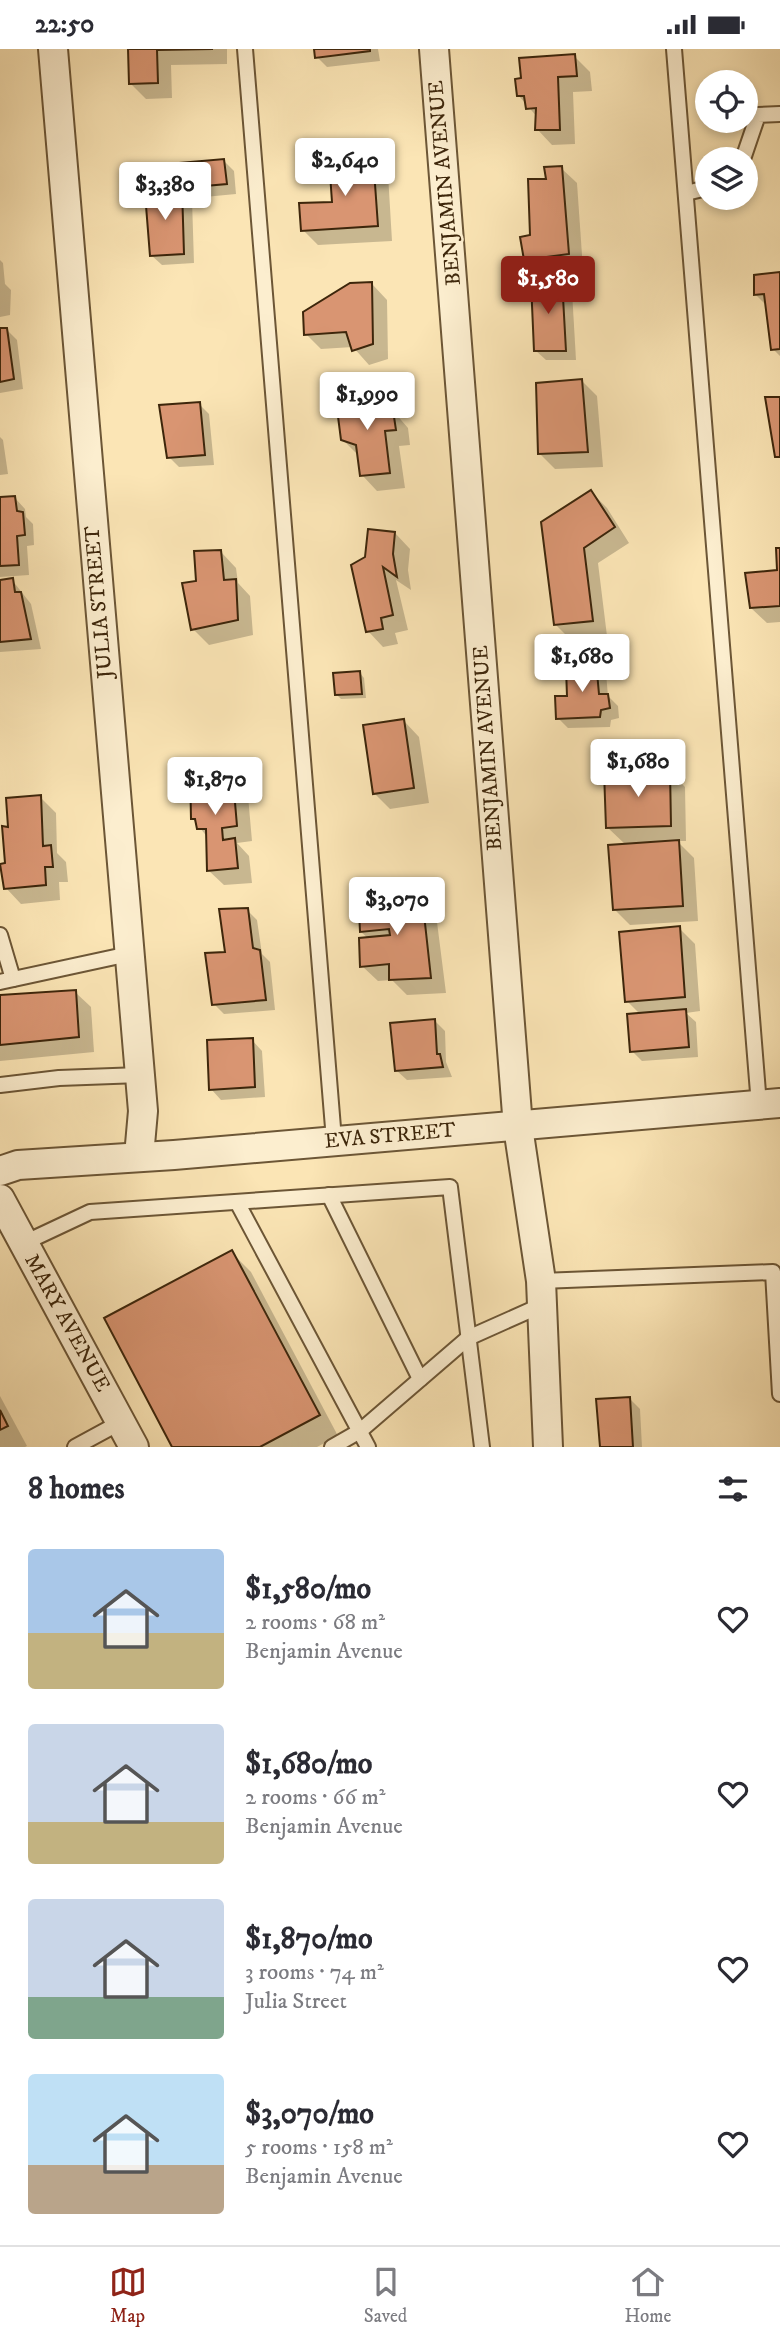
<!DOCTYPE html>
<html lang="en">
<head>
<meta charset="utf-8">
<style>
  body { margin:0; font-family:"IM FELL DW Pica",serif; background:#f2f2f3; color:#2b2b33; height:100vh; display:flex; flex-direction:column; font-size:26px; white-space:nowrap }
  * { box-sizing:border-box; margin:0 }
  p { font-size:23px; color:#7c7c81 }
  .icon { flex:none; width:38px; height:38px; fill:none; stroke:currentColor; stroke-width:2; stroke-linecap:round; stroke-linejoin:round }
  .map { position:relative; height:1398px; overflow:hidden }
  .side { display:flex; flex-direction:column; background:#fff; flex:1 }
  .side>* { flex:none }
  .fabs { position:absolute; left:695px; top:21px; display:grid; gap:14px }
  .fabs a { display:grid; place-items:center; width:63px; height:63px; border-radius:50%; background:#fff; box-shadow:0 4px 10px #0003; font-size:35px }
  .price { position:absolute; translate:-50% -60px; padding:0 16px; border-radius:7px; background:#fff; color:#222; font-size:23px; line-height:46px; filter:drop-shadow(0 2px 4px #0008) }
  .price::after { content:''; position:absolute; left:50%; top:42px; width:21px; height:16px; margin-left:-10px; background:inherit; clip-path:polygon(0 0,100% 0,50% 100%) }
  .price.current { background:#8f2418; color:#fff }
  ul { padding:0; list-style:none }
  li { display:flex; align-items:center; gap:21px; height:175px; padding:0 28px }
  li span { display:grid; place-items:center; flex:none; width:196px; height:140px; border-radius:7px; color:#555 }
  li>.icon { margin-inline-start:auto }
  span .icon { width:84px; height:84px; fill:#fffc; stroke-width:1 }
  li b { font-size:30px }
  h2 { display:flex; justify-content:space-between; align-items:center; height:84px; padding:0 28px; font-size:30px }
  .status { display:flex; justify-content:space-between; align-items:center; height:49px; padding:0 35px; background:#fff; direction:ltr }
  .status svg { height:19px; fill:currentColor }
  .dock { display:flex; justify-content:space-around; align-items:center; height:98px; border-top:2px solid #e1e1e2; background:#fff; font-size:19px; color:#7c7c81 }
  .dock a { display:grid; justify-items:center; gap:4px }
  .dock .current { color:#8f2418 }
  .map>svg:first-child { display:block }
  .shadow { fill:#0003 }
  .building { fill:#d99572; stroke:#3d260b; stroke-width:2 }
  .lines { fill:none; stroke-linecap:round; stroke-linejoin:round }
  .service-casing { stroke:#6c5636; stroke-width:18 }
  .minor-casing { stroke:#6c5636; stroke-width:32 }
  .service { stroke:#fceecf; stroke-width:14 }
  .minor { stroke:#fceecf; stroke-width:28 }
  .labels { text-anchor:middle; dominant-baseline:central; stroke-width:5; stroke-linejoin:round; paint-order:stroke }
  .street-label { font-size:21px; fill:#3d260b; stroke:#fceecf }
</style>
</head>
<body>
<div class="status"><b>22:50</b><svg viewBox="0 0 49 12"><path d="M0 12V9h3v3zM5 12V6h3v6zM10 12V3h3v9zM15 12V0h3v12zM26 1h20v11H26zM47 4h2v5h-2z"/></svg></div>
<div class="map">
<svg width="780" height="1398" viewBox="0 0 780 1398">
  <rect width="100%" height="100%" fill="#fbe5b5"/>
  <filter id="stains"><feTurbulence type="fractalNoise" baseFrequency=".00286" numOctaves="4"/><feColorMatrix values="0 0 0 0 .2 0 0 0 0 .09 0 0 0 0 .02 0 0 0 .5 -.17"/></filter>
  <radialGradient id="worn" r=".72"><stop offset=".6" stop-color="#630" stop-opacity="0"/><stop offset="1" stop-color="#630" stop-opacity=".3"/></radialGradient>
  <g class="shadow">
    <path d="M130 0H227V15L171 16 172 49 146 50 130 34Z"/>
    <path d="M316 0H378L380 12 327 18 317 8Z"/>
    <path d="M574 7 590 23 592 42 573 43 575 95 552 96 537 80 538 69 519 47Z"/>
    <path d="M372 109 388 125 392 192 318 196 303 181 333 154Z"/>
    <path d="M224 112 234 122 236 145 194 149 184 138Z"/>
    <path d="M561 119 577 134 583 220 541 226 526 210 548 132Z"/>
    <path d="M182 141 192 151 194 214 162 216 151 206Z"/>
    <path d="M0 211 3 214 5 235 11 241 10 266 0 268Z"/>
    <path d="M780 225V307L773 300 768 258 755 245Z"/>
    <path d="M562 232 572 242 576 311H546L535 301Z"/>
    <path d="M372 235 387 251 388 310 369 316 353 298 321 300 306 285Z"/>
    <path d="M0 281H7L17 291 23 340 0 344Z"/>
    <path d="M582 332 597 347 603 418 555 420 540 405Z"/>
    <path d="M382 349 408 379 410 396 399 397 405 439 377 442 362 426 358 406 342 390Z"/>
    <path d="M199 355 209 365 214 416 179 418 169 408Z"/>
    <path d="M0 388 3 391 8 425 0 426Z"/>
    <path d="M591 443 607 459 629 494 598 514 607 587 571 591 556 576Z"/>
    <path d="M15 449 25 460 26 468 33 475 34 496 27 497 29 526 0 528V450Z"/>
    <path d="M395 484 410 500 408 521 411 541 396 531 408 581 395 584 398 595 383 598 368 582 367 509Z"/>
    <path d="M780 501V573L767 574 751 559 779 523Z"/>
    <path d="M221 503 236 519 238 534 250 547 253 586 209 596 193 580 198 534Z"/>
    <path d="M12 531 31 555 41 600 0 603V533Z"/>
    <path d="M596 614 606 624 608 647 618 657 619 669 611 671 610 678 568 679 558 669 581 620Z"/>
    <path d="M360 624 364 629 366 649 341 650 336 645Z"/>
    <path d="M404 672 419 688 429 754 390 760 375 745Z"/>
    <path d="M669 722 685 738 686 792H677L694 809 698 872 630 876 614 860 626 796 607 778Z"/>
    <path d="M209 723 219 732 232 731 248 747 252 792 237 794 249 807 252 834 224 836 208 821V789L193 770Z"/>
    <path d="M40 748 56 764 57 804 66 813 68 833H59L60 851 21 855 6 839 10 779Z"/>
    <path d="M421 849 436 865 446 944 407 946 392 931 378 932 362 917 369 890 361 883 388 862Z"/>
    <path d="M247 861 257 871 262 905 270 913 275 961 224 965 214 955 227 904Z"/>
    <path d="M679 879 695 895 700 962 686 964 696 973 698 1008 642 1012 632 1002 641 966 627 952Z"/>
    <path d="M75 943 91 958 94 1003 0 1012V948Z"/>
    <path d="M435 972 445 982 446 1013 452 1028 407 1031 396 1021Z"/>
    <path d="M252 991 262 1002 265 1048 221 1051 211 1040Z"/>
    <path d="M231 1203 251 1223 338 1387 317 1398H174Z"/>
    <path d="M0 1347 27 1397 25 1398H0Z"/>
    <path d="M629 1349 640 1360 642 1398H602Z"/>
  </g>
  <g class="building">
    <path d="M128 0H213L157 1 158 34 129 35Z"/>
    <path d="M314 0H370V2L315 9Z"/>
    <path d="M575 5 577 27 558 28 560 81H535L536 59 526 60 524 47H517L515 30 521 29 519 9Z"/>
    <path d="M373 107 378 177 301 182 299 154 332 153 329 110Z"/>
    <path d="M224 110 227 135 182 139 180 114Z"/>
    <path d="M562 117 569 205 524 211 520 188 530 186 528 130H546L544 118Z"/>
    <path d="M182 139 184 205 150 207 145 144Z"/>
    <path d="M780 223V300L771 301 764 245 754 246V226Z"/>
    <path d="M562 230 566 302H534L531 233Z"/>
    <path d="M372 233 373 295 352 302 346 283 304 286 303 263 350 234Z"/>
    <path d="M0 279H7L14 330 0 333Z"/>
    <path d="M582 330 588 403 538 405 536 334Z"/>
    <path d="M383 347 385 365 393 361 396 381 385 382 390 424 360 427 356 396 341 391 336 352Z"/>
    <path d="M765 348H780V408H775Z"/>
    <path d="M200 353 205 406 167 409 159 356Z"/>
    <path d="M591 441 615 478 584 499 593 572 554 576 541 473Z"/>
    <path d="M15 447 17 462 23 463 25 486 17 487 19 516 0 517V448Z"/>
    <path d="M368 480 395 483 393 505 397 528 383 518 393 566 381 569 383 580 366 583 351 516 365 508Z"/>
    <path d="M776 499H780V557L750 559 745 524 777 521Z"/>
    <path d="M221 501 224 531 236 530 238 571 191 581 182 534 196 532 194 502Z"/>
    <path d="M13 529 15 543H21L31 590 0 593V531Z"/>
    <path d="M596 612 599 645H608L610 659 601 661 600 668 556 670 555 647H567L566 619H580L579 613Z"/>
    <path d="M360 622 362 645 335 646 333 624Z"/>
    <path d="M404 670 414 739 373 745 363 676Z"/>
    <path d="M190 721H210L211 731 233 730 237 777 222 779 223 791 235 789 238 819 207 822 206 780H197L195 770H191Z"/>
    <path d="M670 721 671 777 606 779 604 722Z"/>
    <path d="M41 746 43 797 51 796 53 818H45L46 836 4 840 0 815 5 814 2 777 8 778 6 749Z"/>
    <path d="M679 791 683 857 613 861 608 796Z"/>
    <path d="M382 842 422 847 431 929 389 931V915L360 918 359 889 390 886 389 880 360 883 359 861 386 860Z"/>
    <path d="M248 859 253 899 260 901 266 951 212 956 205 904 225 903 219 860Z"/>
    <path d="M680 877 685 948 625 953 619 883Z"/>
    <path d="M76 941 79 988 0 996V946Z"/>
    <path d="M686 960 689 998 630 1003 627 965Z"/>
    <path d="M435 970 437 1005H440L443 1018 395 1022 390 974Z"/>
    <path d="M253 989 255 1038 209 1041 207 991Z"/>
    <path d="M232 1201 320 1366 260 1398H172L104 1269Z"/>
    <path d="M630 1348 633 1398H600L596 1350Z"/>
    <path d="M0 1361 8 1377 0 1381Z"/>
  </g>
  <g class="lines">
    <defs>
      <g id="service">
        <path d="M245 0 334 1091"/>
        <path d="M674 0 759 1056"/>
        <path d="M743 110 758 66 780 65"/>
        <path d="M686 144 707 139"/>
        <path d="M0 886 13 930"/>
        <path d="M0 933 129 905"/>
        <path d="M0 1036 59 1029 140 1026"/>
        <path d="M329 1146 420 1330"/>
        <path d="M237 1153 368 1398"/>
        <path d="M24 1194 90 1163 450 1138 482 1398"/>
        <path d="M541 1232 773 1223 780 1345"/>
        <path d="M75 1398 121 1373"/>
        <path d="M332 1398 360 1382 468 1289 542 1256"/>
      </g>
      <g id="minor">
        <path d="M53 0 143 1062 139 1107"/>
        <path d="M434 0 518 1078 541 1232 548 1398"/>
        <path d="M0 1122 18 1116 174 1106 780 1054"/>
        <path d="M0 1150 134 1398"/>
      </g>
    </defs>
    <use href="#service" class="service-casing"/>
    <use href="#minor" class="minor-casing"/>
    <use href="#service" class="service"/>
    <use href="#minor" class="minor"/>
  </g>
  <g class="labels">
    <g class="street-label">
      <text transform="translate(445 134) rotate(-95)">BENJAMIN AVENUE</text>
      <text transform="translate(99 553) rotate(-95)">JULIA STREET</text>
      <text transform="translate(488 699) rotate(-94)">BENJAMIN AVENUE</text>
      <text transform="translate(390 1087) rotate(-5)">EVA STREET</text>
      <text transform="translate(67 1274) rotate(61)">MARY AVENUE</text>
    </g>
  </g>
  <rect width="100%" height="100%" filter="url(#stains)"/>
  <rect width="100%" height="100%" fill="url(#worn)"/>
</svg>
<div class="fabs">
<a><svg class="icon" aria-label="locate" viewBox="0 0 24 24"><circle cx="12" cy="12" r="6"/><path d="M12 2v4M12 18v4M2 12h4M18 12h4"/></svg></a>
<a><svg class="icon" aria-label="layers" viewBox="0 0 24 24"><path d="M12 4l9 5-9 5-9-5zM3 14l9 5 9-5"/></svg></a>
</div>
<b class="price" style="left:345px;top:149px">$2,640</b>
<b class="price" style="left:165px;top:173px">$3,380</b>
<b class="price current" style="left:548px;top:267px">$1,580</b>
<b class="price" style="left:367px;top:383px">$1,990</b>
<b class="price" style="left:582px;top:645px">$1,680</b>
<b class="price" style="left:638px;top:750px">$1,680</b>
<b class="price" style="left:215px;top:768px">$1,870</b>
<b class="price" style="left:397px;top:888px">$3,070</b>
</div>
<section class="side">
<h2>8 homes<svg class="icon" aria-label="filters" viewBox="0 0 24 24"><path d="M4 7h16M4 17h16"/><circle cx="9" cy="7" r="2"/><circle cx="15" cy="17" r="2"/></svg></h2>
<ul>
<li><span style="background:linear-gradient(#a9c7e8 60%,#c2b280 0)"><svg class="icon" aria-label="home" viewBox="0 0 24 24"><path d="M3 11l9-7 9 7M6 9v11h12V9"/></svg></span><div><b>$1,580/mo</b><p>2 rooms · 68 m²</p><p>Benjamin Avenue</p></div><svg class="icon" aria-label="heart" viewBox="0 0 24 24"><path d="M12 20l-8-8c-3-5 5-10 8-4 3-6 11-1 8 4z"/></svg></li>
<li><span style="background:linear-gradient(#c9d6e8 70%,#c2b280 0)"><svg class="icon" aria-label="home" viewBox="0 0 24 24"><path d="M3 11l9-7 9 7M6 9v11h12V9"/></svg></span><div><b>$1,680/mo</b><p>2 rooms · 66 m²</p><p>Benjamin Avenue</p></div><svg class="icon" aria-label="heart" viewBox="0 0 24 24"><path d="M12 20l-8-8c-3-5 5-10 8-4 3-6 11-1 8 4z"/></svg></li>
<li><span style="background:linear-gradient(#c9d6e8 70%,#7fa58c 0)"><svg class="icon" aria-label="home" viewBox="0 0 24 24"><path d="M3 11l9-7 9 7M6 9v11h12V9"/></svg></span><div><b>$1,870/mo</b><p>3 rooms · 74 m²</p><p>Julia Street</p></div><svg class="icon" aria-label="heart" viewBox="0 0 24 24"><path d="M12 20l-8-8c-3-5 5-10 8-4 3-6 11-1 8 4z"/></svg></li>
<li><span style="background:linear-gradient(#bfe0f5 65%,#b9a48a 0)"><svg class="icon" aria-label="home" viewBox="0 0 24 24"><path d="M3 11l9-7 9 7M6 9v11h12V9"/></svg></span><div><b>$3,070/mo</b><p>5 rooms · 158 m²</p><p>Benjamin Avenue</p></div><svg class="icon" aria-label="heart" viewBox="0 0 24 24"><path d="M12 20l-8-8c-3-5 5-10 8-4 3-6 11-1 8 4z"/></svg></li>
</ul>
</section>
<nav class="dock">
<a class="current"><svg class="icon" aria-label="map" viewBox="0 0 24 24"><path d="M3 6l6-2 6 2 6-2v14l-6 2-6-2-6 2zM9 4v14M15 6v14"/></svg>Map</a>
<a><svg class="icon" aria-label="saved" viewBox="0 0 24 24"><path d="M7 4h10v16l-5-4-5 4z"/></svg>Saved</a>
<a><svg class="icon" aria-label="home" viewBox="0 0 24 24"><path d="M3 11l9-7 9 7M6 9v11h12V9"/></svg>Home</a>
</nav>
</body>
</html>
